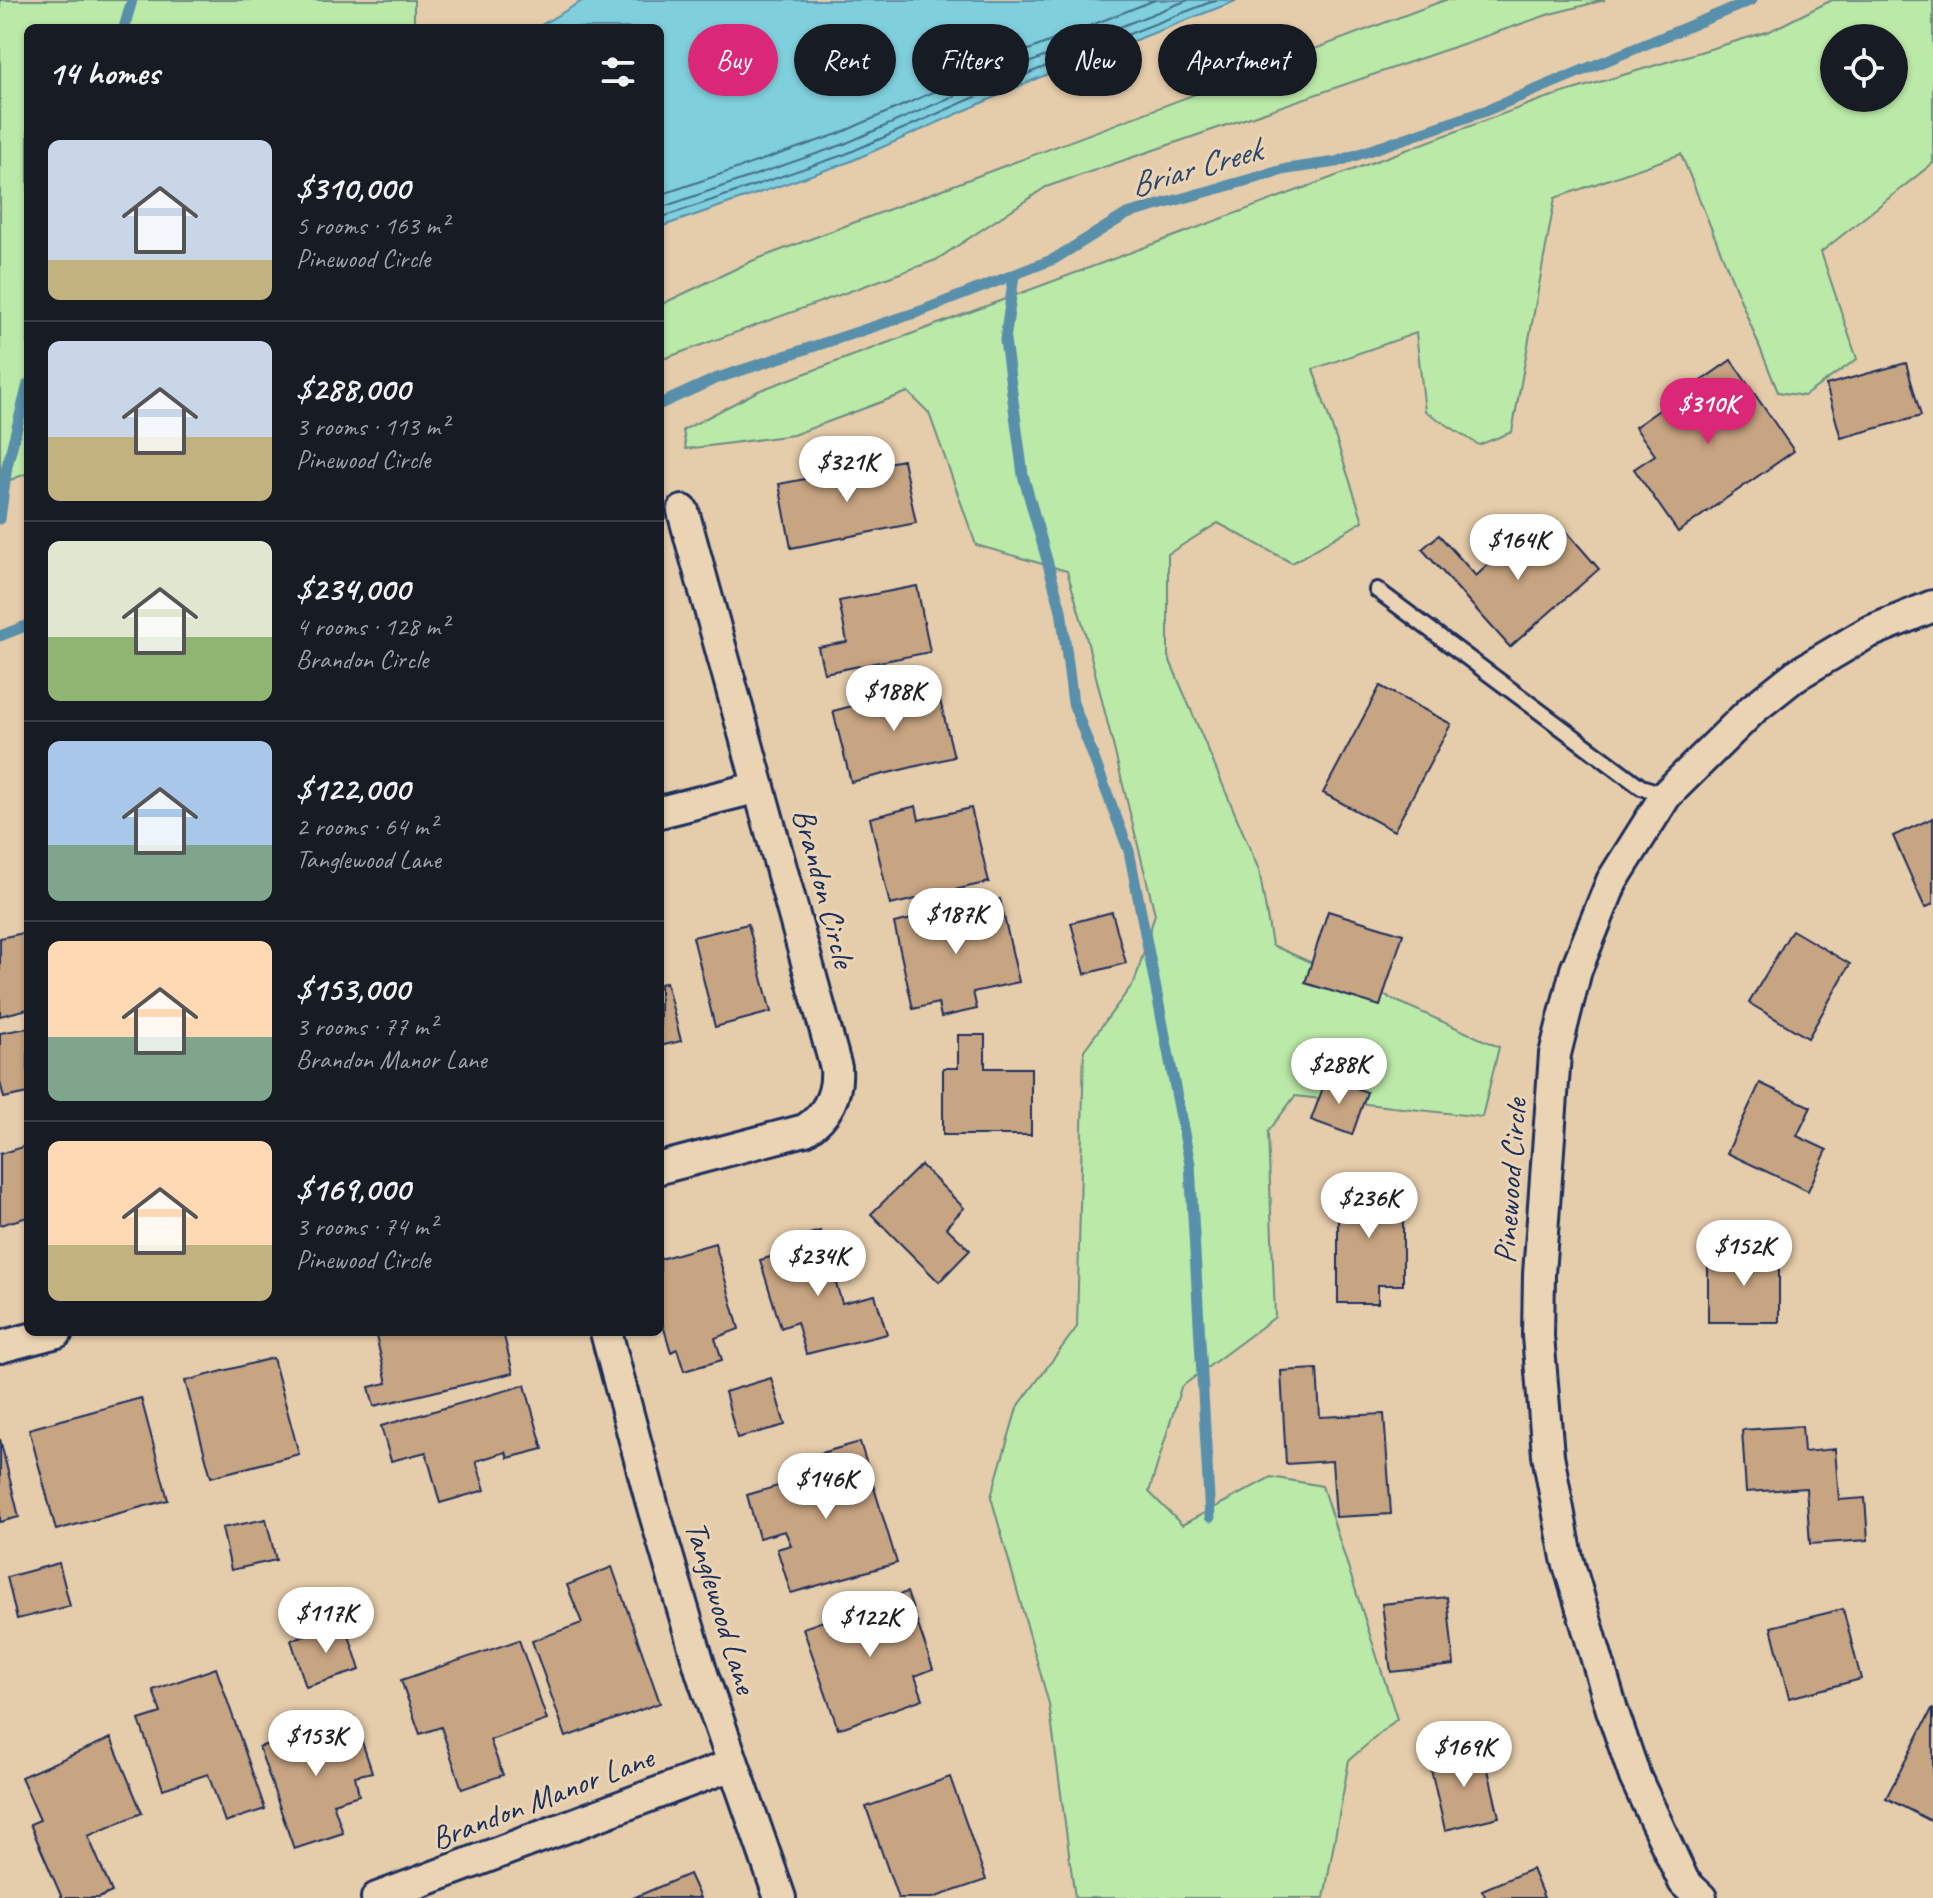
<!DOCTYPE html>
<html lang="en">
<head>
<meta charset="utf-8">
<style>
  body { margin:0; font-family:Caveat,sans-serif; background:#20242c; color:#f1f3f6; height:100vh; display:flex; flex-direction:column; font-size:30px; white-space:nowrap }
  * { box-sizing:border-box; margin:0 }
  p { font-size:26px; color:#9ea1a6 }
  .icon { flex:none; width:44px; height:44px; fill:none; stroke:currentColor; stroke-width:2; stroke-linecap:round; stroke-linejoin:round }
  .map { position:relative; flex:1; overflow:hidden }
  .drawer { position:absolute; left:24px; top:24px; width:640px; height:1312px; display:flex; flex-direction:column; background:#171b24; border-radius:12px; box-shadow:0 2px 6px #0004 }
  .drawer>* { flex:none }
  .banner { position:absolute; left:688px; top:24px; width:760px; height:72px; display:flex; gap:16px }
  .buttons { position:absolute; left:1820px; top:24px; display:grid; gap:16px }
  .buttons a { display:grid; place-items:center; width:88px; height:88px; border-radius:50%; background:#171b24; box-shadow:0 2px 6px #0004; font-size:40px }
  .price { position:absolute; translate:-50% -68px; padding:0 18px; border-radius:28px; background:#fff; color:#222; font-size:26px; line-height:52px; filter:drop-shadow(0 2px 4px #0008) }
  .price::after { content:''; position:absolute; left:50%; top:48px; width:24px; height:18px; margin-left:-12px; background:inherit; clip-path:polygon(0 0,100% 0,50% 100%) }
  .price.on { background:#db2777; color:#fff }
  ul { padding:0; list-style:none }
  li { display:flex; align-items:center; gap:24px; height:200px; padding:0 24px }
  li+li { border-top:2px solid #363941 }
  li span { display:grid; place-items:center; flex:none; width:224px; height:160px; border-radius:12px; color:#555 }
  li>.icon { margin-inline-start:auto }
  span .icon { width:96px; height:96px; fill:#fffc; stroke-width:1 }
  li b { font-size:34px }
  h2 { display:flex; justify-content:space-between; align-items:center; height:96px; padding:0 24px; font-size:34px }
  .pill { padding:0 28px; border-radius:36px; background:#171b24; box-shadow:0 2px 6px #0004; font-size:28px; line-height:72px }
  .pill.on { background:#db2777; color:#fff }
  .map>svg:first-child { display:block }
  .green { fill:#bbe9a7; stroke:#6b8c82; stroke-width:2; fill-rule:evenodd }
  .water { fill:#80cfdc; stroke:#588faa; stroke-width:2 }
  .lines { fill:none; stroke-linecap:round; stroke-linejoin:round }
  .shore { stroke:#436f90; stroke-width:2 }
  .stream { stroke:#588faa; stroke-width:11 }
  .building { fill:#c7a482; stroke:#1b2f5e; stroke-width:2 }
  .service-casing { stroke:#1b2f5e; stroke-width:20 }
  .minor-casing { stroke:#1b2f5e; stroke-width:36 }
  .service { stroke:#ead4b3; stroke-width:14 }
  .minor { stroke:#ead4b3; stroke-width:30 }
  .labels { text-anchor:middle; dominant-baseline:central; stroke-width:6; stroke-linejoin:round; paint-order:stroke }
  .street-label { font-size:32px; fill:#1b2f5e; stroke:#ead4b3 }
  .water-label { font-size:34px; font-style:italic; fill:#2a4771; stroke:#ead4b3 }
</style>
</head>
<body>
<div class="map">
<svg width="1933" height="1898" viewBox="0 0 1933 1898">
  <rect width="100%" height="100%" fill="#e5ccaa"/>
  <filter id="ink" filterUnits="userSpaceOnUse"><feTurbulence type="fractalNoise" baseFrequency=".0125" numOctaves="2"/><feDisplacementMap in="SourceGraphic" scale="16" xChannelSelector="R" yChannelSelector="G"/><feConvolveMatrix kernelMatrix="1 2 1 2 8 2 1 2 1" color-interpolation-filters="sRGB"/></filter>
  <g filter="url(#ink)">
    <g class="green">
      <path d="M0 0H414V28H28V473L0 484Z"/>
      <path d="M1445 0H1605L1550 14 1046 187 936 260 660 360V305L752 261Z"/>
      <path d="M1832 0H1933V163L1821 252 1857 359 1804 396 1778 392 1681 154 1555 198 1512 432 1479 445 1425 411 1416 333 1313 369 1363 521 1292 563 1218 523 1168 554V656L1259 870 1272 945 1499 1047 1482 1117 1295 1096 1268 1132 1275 1317 1181 1387 1149 1492 1182 1525 1271 1477 1322 1486 1397 1719 1349 1760 1324 1898H1075L1049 1704 991 1497 1017 1408 1077 1327 1084 1050 1135 981 1155 914 1085 632 1067 571 976 545 929 413 908 392 793 435 686 449 683 430 758 391 1543 99 1770 31ZM1834 38H1894V98H1834Z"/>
    </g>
    <path class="water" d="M584 0H1238L1038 78 849 162 660 227V28H536Z"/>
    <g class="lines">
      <g class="shore">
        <path d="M660 195 838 134 1026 51 1155 0"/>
        <path d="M660 208 842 145 1031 62 1188 0"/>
        <path d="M660 218 846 154 1034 71 1216 0"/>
      </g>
      <g class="stream">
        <path d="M124 28 132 0"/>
        <path d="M1014 275 1005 340 1023 475 1061 610 1073 703 1129 851 1190 1164 1210 1517"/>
        <path d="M660 404 715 379 921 311 1054 259 1127 214 1287 169 1336 162 1485 111 1752 0"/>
        <path d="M0 519 7 466 28 384"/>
        <path d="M0 636 28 625"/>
      </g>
    </g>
    <g class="building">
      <path d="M1731 360 1794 451 1678 532 1634 469 1655 455 1635 427Z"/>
      <path d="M1906 363 1921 416 1841 438 1826 385Z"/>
      <path d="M903 460 916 523 791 548 779 484Z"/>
      <path d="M1560 524 1599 569 1510 647 1422 549 1439 535 1476 576 1502 552 1513 565Z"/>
      <path d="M917 586 930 652 824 673 818 647 847 642 839 601Z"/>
      <path d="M936 684 954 757 851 782 833 711Z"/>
      <path d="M1380 686 1451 724 1394 831 1323 793Z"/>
      <path d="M916 806 919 820 971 808 989 882 890 905 870 818Z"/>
      <path d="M1933 818V904L1925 908 1893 836Z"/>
      <path d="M1000 899 1019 982 973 992 977 1009 941 1017 938 1003 913 1009 894 923Z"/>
      <path d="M1328 911 1403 934 1380 1006 1305 983Z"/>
      <path d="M1112 912 1126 963 1085 974 1071 923Z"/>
      <path d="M748 924 771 1012 715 1027 693 937Z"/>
      <path d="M1792 930 1850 964 1808 1038 1749 1003Z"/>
      <path d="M28 932V1009L0 1016V938Z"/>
      <path d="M666 982 681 1041 660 1046V984Z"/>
      <path d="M28 1028V1093L4 1098 0 1082V1033Z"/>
      <path d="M958 1035H985V1068H1031V1135H943V1068H958Z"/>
      <path d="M1327 1077 1367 1092 1352 1135 1311 1120Z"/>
      <path d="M1760 1083 1811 1107 1797 1136 1827 1150 1808 1191 1727 1153Z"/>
      <path d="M28 1145V1217L0 1225V1154Z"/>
      <path d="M921 1165 964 1208 946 1227 970 1250 939 1282 871 1214Z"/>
      <path d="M1338 1183H1403V1285H1378V1303H1338Z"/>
      <path d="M820 1231 842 1303 875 1295 887 1334 806 1354 797 1322 781 1328 760 1260 788 1252 785 1241Z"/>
      <path d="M715 1243 739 1329 715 1338 722 1360 684 1371 677 1349 671 1352 660 1315V1259Z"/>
      <rect x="1708" y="1253" width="71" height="69"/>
      <path d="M375 1332H503L513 1373 374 1406 369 1387 387 1383Z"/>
      <path d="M273 1358 299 1454 211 1477 185 1381Z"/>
      <path d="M1317 1369 1320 1417 1384 1414 1391 1514 1336 1517 1332 1461 1286 1464 1281 1371Z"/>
      <path d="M771 1378 785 1425 737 1438 725 1392Z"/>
      <path d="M525 1385 543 1449 508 1458 506 1452 476 1461 485 1490 440 1503 426 1452 391 1461 381 1426Z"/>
      <path d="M141 1398 168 1500 56 1530 29 1429Z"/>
      <path d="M1802 1426 1804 1452 1835 1449 1839 1500 1865 1498 1868 1540 1810 1544 1806 1488 1746 1492 1742 1430Z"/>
      <path d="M0 1439 19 1517 0 1522Z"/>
      <path d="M860 1442 897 1563 791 1593 777 1549 791 1545 785 1531 759 1538 747 1495 812 1476 807 1457Z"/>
      <path d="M266 1519 276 1560 231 1570 222 1528Z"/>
      <path d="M59 1563 70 1606 17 1619 7 1577Z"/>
      <path d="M612 1567 660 1703 566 1737 532 1641 582 1623 567 1585Z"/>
      <path d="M907 1592 933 1669 915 1676 923 1699 838 1729 803 1628Z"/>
      <path d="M1447 1597 1454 1665 1391 1672 1382 1604Z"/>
      <path d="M1843 1609 1861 1679 1789 1698 1771 1627Z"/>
      <path d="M345 1623 360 1670 306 1687 291 1640Z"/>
      <path d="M519 1640 547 1720 490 1740 503 1775 462 1789 441 1727 420 1734 401 1680Z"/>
      <path d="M216 1668 265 1809 225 1822 208 1774 163 1789 139 1720 161 1713 153 1690Z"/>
      <path d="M1932 1709H1933V1822L1886 1798Z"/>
      <path d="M354 1717 372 1772 355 1776 359 1795 333 1803 343 1833 294 1849 259 1747Z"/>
      <path d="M111 1738 142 1813 88 1836 112 1892 99 1898H62L30 1824 40 1820 21 1777Z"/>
      <path d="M1483 1748 1499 1817 1445 1830 1429 1761Z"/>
      <path d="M950 1777 986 1880 933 1898H898L866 1807Z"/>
      <path d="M1532 1869 1544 1898H1486L1482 1890Z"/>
      <path d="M689 1874 700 1898H633Z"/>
    </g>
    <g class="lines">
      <defs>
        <path id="service" d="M1377 590 1641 787 1666 795"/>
        <g id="minor">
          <path d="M660 812 759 787"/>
          <path d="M660 1168 805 1130C827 1116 838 1094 836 1068L683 511"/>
          <path d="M606 1332 652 1504 702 1674 780 1898"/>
          <path d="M0 1347 57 1332"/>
          <path d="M377 1898 732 1765"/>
          <path d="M1701 1898 1684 1882 1635 1777 1612 1710 1567 1558 1548 1455 1538 1336 1539 1274 1555 1054 1576 970 1612 881 1666 795 1753 709 1796 675 1867 633 1933 606"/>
        </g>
      </defs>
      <use href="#service" class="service-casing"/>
      <use href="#minor" class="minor-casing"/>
      <use href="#service" class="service"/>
      <use href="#minor" class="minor"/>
    </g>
  </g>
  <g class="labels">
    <g class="street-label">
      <text transform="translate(824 888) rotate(75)">Brandon Circle</text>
      <text transform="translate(1510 1181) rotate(-86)">Pinewood Circle</text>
      <text transform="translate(721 1607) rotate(73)">Tanglewood Lane</text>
      <text transform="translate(542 1798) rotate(-21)">Brandon Manor Lane</text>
    </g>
    <g class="water-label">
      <text transform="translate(1195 167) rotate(-16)">Briar Creek</text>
    </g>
  </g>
</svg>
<div class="buttons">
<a><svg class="icon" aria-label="locate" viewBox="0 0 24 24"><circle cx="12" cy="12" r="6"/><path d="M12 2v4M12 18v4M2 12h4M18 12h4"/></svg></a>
</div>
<b class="price on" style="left:1708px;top:446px">$310K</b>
<b class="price" style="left:847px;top:504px">$321K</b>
<b class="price" style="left:1518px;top:582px">$164K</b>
<b class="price" style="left:894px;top:733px">$188K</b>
<b class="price" style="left:956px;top:956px">$187K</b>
<b class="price" style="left:1339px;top:1106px">$288K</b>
<b class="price" style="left:1369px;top:1240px">$236K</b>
<b class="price" style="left:1744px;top:1288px">$152K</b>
<b class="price" style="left:818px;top:1298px">$234K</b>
<b class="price" style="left:826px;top:1521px">$146K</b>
<b class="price" style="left:326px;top:1655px">$117K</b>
<b class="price" style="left:870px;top:1659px">$122K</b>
<b class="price" style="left:316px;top:1778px">$153K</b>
<b class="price" style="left:1464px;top:1789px">$169K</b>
<div class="banner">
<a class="pill on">Buy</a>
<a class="pill">Rent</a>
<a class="pill">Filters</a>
<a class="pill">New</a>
<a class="pill">Apartment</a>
</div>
<section class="drawer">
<h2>14 homes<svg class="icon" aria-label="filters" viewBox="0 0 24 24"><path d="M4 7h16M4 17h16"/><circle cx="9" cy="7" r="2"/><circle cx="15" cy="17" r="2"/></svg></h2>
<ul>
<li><span style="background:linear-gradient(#c9d6e8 75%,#c2b280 0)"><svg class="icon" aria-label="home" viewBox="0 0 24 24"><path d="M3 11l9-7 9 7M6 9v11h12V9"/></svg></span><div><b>$310,000</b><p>5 rooms · 163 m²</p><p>Pinewood Circle</p></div></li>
<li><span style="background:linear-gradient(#c9d6e8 60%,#c2b280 0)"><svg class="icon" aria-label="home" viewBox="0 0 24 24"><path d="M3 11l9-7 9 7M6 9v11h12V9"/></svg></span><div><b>$288,000</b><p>3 rooms · 113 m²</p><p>Pinewood Circle</p></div></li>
<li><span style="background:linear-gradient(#dfe7d0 60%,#8fb573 0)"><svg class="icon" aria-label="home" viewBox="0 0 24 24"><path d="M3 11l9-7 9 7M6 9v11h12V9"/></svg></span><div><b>$234,000</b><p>4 rooms · 128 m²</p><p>Brandon Circle</p></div></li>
<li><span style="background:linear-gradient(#a9c7e8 65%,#7fa58c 0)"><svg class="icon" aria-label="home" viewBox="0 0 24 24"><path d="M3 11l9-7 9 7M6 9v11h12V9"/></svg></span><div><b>$122,000</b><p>2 rooms · 64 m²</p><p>Tanglewood Lane</p></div></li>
<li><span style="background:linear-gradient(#ffd9b3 60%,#7fa58c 0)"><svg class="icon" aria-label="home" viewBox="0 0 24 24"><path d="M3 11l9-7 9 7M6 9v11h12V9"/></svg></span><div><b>$153,000</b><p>3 rooms · 77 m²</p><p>Brandon Manor Lane</p></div></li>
<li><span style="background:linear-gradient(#ffd9b3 65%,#c2b280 0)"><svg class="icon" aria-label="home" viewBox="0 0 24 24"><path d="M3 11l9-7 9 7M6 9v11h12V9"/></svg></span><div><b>$169,000</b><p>3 rooms · 74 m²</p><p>Pinewood Circle</p></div></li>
</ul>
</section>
</div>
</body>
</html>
